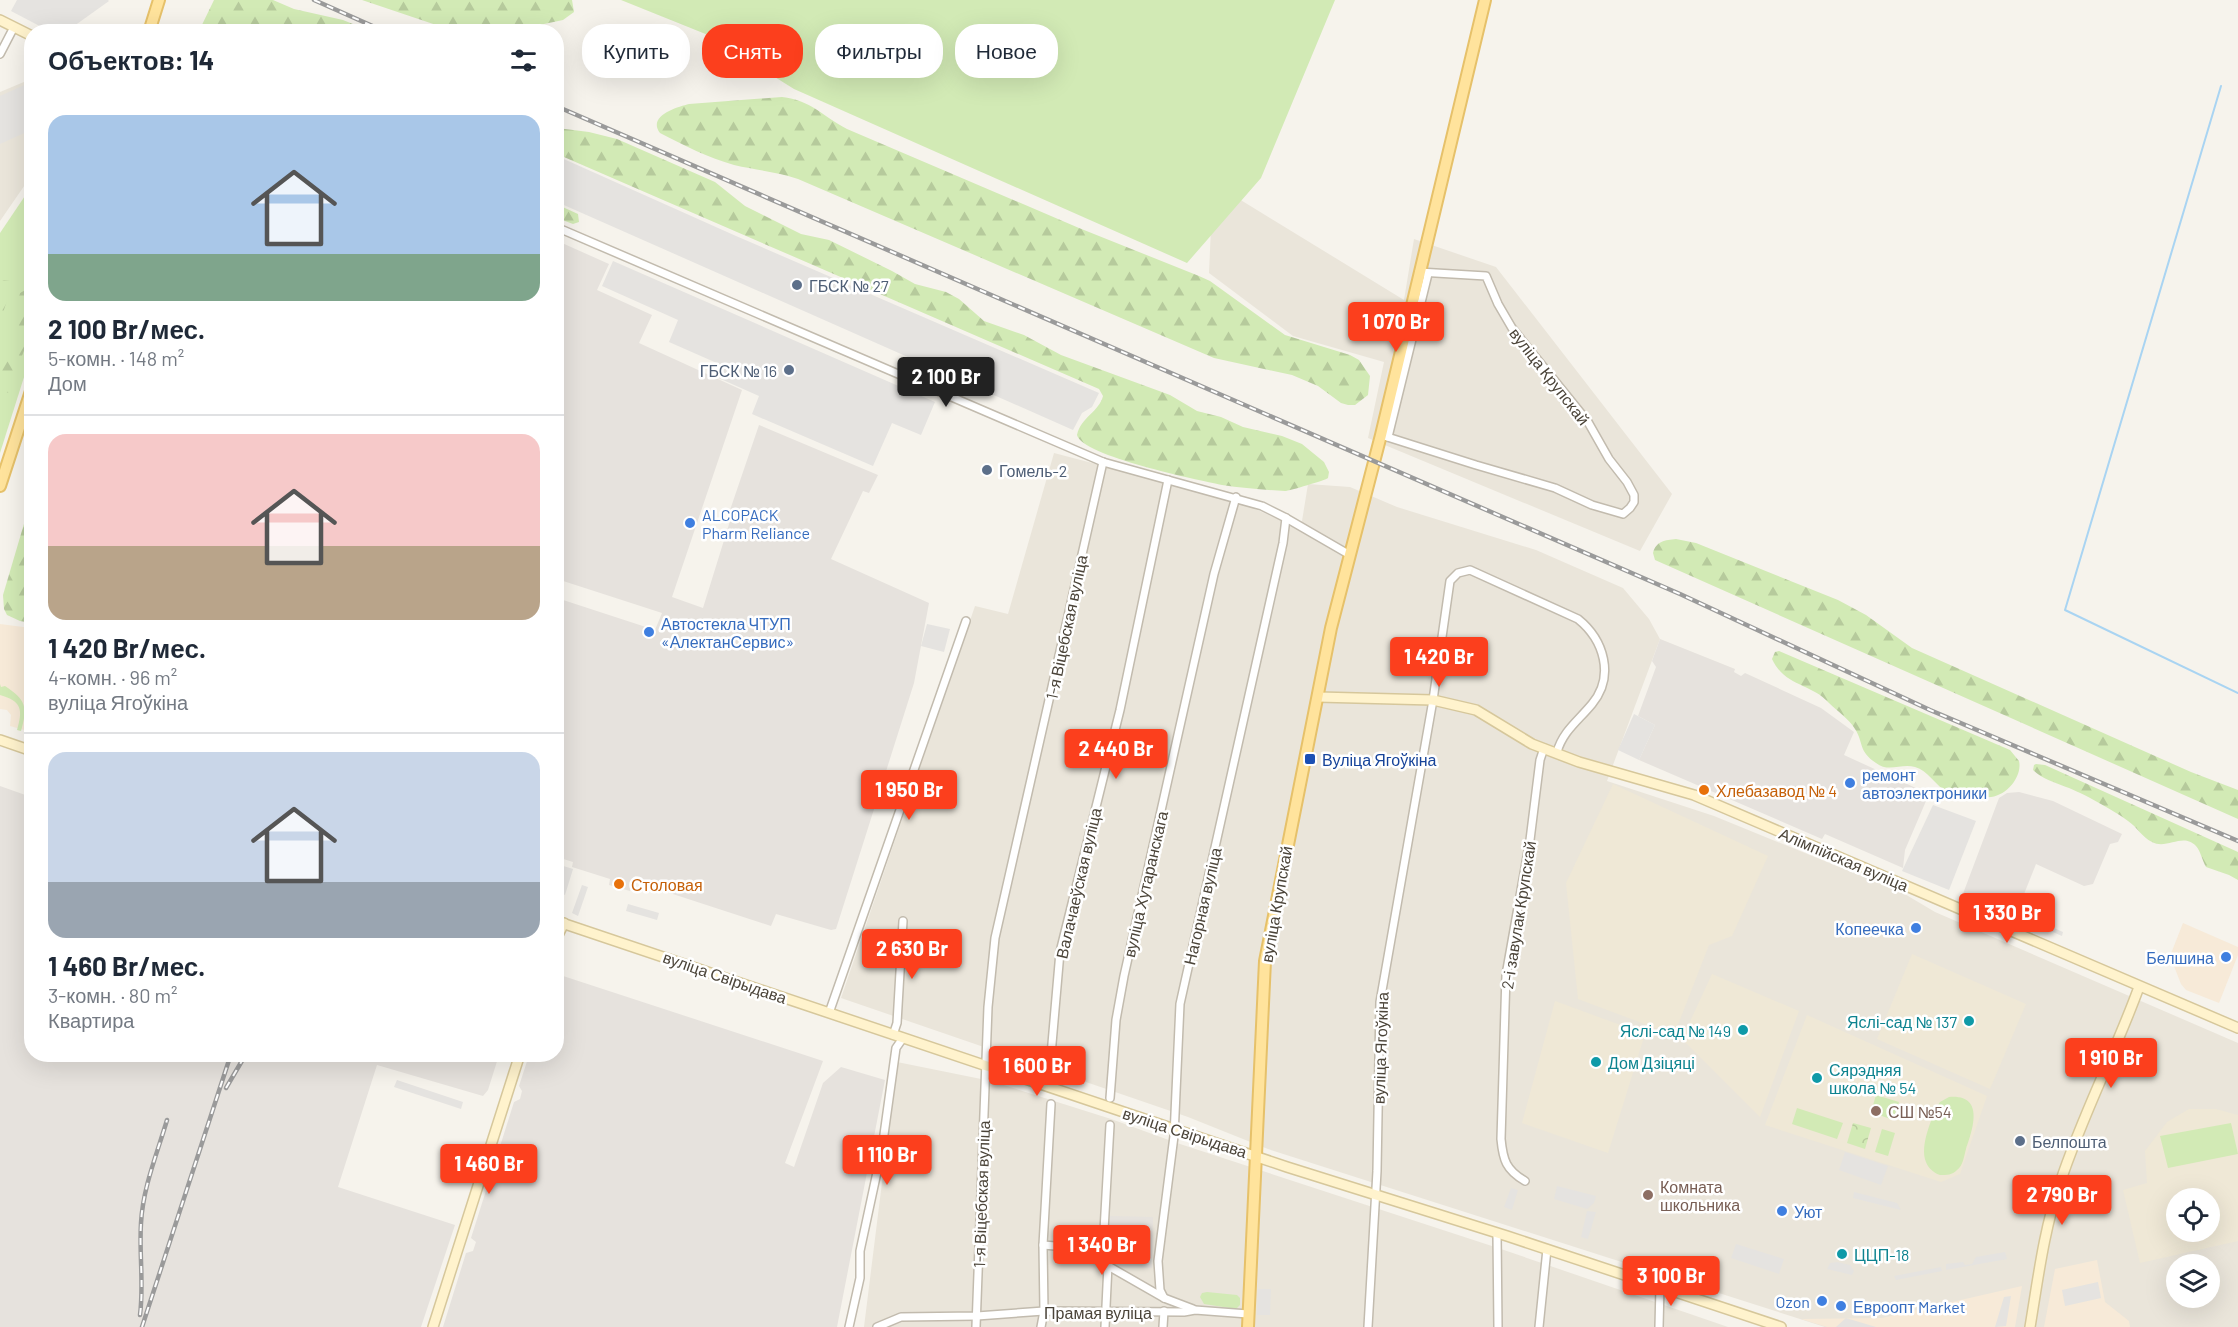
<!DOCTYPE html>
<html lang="ru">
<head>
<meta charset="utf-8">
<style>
  body { margin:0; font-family:Barlow,sans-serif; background:#f2f2f3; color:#1f2937; height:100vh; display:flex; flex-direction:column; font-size:22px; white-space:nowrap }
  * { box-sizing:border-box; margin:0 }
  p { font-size:20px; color:#747a83 }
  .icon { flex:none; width:33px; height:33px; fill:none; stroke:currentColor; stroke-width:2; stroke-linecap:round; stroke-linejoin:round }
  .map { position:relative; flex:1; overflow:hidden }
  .drawer { position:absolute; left:24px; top:24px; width:540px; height:1038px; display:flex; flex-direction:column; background:#fff; border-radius:24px; box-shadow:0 6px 24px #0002 }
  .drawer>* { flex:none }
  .top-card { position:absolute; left:582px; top:24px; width:570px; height:54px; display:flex; gap:12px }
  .controls { position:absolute; left:2166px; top:1188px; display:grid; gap:12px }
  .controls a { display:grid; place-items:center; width:54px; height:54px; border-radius:50%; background:#fff; box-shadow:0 6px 24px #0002; font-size:30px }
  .price { position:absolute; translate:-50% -51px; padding:0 14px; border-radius:6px; background:#fc3f1d; color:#fff; font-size:20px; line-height:39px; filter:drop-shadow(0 2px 3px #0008) }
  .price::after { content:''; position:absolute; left:50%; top:36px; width:18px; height:14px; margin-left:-9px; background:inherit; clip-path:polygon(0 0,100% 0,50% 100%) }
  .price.active { background:#222; color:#fff }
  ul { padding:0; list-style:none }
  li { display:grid; align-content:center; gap:12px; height:318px; padding:0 24px }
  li+li { border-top:2px solid #e0e1e3 }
  li span { display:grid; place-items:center; height:186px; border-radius:18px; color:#555 }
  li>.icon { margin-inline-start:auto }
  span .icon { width:108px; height:108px; fill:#fffc; stroke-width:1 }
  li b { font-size:26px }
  h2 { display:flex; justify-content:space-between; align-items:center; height:72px; padding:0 24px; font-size:26px }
  .tag { padding:0 21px; border-radius:24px; background:#fff; box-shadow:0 6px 24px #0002; font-size:21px; line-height:54px }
  .tag.active { background:#fc3f1d; color:#fff }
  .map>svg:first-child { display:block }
  .residential { fill:#eae5da; fill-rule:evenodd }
  .commercial { fill:#f7ead8 }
  .industrial { fill:#e6e2dd }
  .education { fill:#efe8d6; fill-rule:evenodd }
  .green { fill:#d2eab5 }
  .forest { fill:url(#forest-firs) }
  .park { fill:url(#park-crowns) }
  .parking { fill:#e5e3e0 }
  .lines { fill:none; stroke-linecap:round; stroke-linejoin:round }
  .stream { stroke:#a9d4f2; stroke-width:2 }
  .street-casing { stroke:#c2bbae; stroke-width:10 }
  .secondary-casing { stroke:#d6c79b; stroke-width:12 }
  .primary-casing { stroke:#e6c16a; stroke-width:14 }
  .street { stroke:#fff; stroke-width:7 }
  .secondary { stroke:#fff3cd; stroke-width:9 }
  .primary { stroke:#ffe39c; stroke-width:10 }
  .rail-casing { stroke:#9a9a9a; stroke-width:4.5 }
  .rail { stroke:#fff; stroke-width:2; stroke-dasharray:7; stroke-linecap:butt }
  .service-dot { fill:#5c6f8a; stroke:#fff; stroke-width:2 }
  .shop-dot { fill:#3f7fe0; stroke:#fff; stroke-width:2 }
  .transit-dot { fill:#1a4fb4; stroke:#fff; stroke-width:2 }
  .food-dot { fill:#e8710a; stroke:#fff; stroke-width:2 }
  .culture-dot { fill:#0f9aa8; stroke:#fff; stroke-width:2 }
  .education-dot { fill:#8d6e63; stroke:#fff; stroke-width:2 }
  .labels { text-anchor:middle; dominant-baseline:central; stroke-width:5; stroke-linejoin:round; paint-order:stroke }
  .service-label { font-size:16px; fill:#4e5e75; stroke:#fff; text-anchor:start }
  .street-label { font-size:16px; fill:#4b4439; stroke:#fff }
  .shop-label { font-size:16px; fill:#366cbe; stroke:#fff; text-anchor:start }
  .transit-label { font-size:16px; fill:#164399; stroke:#fff; text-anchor:start }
  .food-label { font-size:16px; fill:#c56008; stroke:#fff; text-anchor:start }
  .culture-label { font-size:16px; fill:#0d838f; stroke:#fff; text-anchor:start }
  .education-label { font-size:16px; fill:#785e54; stroke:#fff; text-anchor:start }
</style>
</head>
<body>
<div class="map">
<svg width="2238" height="1327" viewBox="0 0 2238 1327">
  <defs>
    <pattern id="forest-firs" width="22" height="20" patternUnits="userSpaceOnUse" patternTransform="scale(1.5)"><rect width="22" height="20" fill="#d2eab5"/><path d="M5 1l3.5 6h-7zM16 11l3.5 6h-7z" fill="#b6ca9c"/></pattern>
    <pattern id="park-crowns" width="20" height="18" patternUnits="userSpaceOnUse" patternTransform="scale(1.5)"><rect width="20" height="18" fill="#d2eab5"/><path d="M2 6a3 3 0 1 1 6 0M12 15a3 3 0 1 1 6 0" fill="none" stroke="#b6ca9c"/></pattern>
  </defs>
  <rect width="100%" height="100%" fill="#f6f3ec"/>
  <g class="residential">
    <path d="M31 79 32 136 29 137 31 142V176L0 221V92Z"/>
    <path d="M1213 183 1404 300 1414 239 1496 267 1672 494 1640 551 1368 438 1384 362 1293 336 1209 273Z"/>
    <path d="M1054 453 1237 501 1298 528 1302 521 1308 484 1350 487 1397 507 1536 550 1623 588 1649 619 1660 639 1607 781 1714 816 1903 893 1935 912 2238 1043V1327H1825L1268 1149 1188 1117 841 998 975 606 1008 614ZM2176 1198H2210V1232H2176ZM2176 1264H2210V1298H2176Z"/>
    <path d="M897 1062 991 1081 1111 1119 1177 1143 1498 1248 1728 1327H864Z"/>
  </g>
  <g class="commercial">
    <path d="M0 624 31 628V732L10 726 11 715 7 710 0 709Z"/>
    <path d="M2183 923 2238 947V955L2219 1003 2186 990 2181 984 2170 956Z"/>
    <path d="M2097 1260 2105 1302 2129 1321 2130 1327H2044L2055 1269Z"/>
    <path d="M2022 1286 2015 1327H1827L1801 1319 1882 1318Z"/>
  </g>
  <g class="industrial">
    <path d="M562 243 609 264 597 290 652 315 639 343 742 390 672 597 703 608 730 521 736 519 728 516 759 425 878 475 869 493 863 491 831 559 929 603 914 683 836 929 831 930 776 914 771 926 636 882 638 877 635 876 630 891 609 885 610 879 572 867 573 862 557 857V598L655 630 662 613 557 579 556 255Z"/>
    <path d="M1660 639 1735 669 1734 672 1741 676 1745 673 1821 708 1854 732 1844 755 1929 794 1905 850 1903 868 1825 834 1822 839 1639 760 1655 725 1638 716 1656 667 1652 661Z"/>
    <path d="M0 786 31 797 32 1054 499 1055 488 1090 483 1096 377 1065 338 1187 455 1225 421 1327H0Z"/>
    <path d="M2019 792 2053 801 2122 834 2118 842 2110 844 2093 884 2084 886 2036 864 2018 909 2007 921 1961 899 1999 798 2007 793Z"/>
    <path d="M557 974 823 1061 785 1163 794 1167 823 1083 841 1067 885 1080 837 1327H443L466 1253 473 1251 476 1242 471 1238 514 1102 520 1099 522 1091 519 1086 529 1055 556 1054Z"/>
    <path d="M1110 1216 1153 1217 1152 1268H1121L1109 1257Z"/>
  </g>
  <g class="education">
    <path d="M1613 784 1768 856 1732 936 1709 945 1674 1035 1578 999 1566 883Z"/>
    <path d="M1912 954 2026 1004 1990 1089 1877 1039Z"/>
    <path d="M1712 974 1799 1011 1760 1117 1682 1039Z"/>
    <path d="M1555 1001 1645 1034 1608 1153 1522 1123Z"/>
    <path d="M1807 1015 1987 1096 1960 1174 1941 1182 1765 1125Z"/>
    <path d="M2189 1109H2216L2238 1115V1241L2140 1263 2123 1190 2147 1183 2145 1151 2167 1122ZM2176 1198H2210V1232H2176Z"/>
  </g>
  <g class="green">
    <path d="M621 0H1335L1261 178 1187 263 794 89 708 35Z"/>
    <path d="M31 187V355L0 453V233Z"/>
    <path d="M0 684 1 687 5 686C26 700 28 707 21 731L17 730C23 710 22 701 0 695Z"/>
    <path d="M1876 1095 1899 1102 1893 1120 1871 1112Z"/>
    <path d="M1949 1097C1985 1094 1973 1129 1966 1149 1964 1156 1963 1166 1957 1170 1952 1175 1947 1175 1940 1175 1912 1164 1928 1129 1936 1108L1940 1102Z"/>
    <path d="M1797 1108 1843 1123 1837 1139 1792 1124Z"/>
    <path d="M2231 1123 2238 1154 2168 1168 2160 1136Z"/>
    <path d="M1882 1129 1895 1133 1888 1156 1875 1152Z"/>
    <path d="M1207 1292 1237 1295 1240 1298V1305L1236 1309 1204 1304 1200 1297 1202 1293Z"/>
  </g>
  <g class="forest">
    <path d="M214 0H273L294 9 343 20 370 31H199Z"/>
    <path d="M362 0H572L574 12 563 20 511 31H454Z"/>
    <path d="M782 97C811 100 822 116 847 129L1079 228 1199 276 1210 281 1285 335 1350 355 1359 360 1370 376 1368 395 1355 405H1348L1341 403 1318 386 1292 375 1214 358 798 179C777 172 756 170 734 165 709 158 683 145 660 133 647 116 677 107 689 104Z"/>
    <path d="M557 128 589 132 617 139 715 182 745 206 801 234 829 240 892 271 915 284 946 292 959 299 984 321 1024 335 1061 355 1170 395 1197 411 1221 417 1243 427 1282 436 1302 444 1324 462 1329 472 1328 478C1326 480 1289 491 1285 491 1265 490 1242 488 1222 485 1198 480 1082 456 1077 435 1081 417 1099 412 1103 396L1099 389 557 154Z"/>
    <path d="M556 204 578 214 579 222 573 224 557 218Z"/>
    <path d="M4 280 10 281 12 285 0 322V282Z"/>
    <path d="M31 287V332L17 369 15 389 10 393 0 391V357L16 347 17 338 10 327 20 293Z"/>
    <path d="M31 500V623L20 621 7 615 4 609 3 595Z"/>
    <path d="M1676 539 1696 543 1838 600 1866 615 1912 648 2191 772 2238 790V819L1655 560 1653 553C1656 541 1665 540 1676 539Z"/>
    <path d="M1779 651 2010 750 2019 761C2023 778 2003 800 1985 797 1978 796 1974 790 1967 790 1959 789 1952 792 1944 790 1934 783 1928 771 1915 767 1901 763 1889 773 1876 763 1858 751 1864 743 1855 729 1849 719 1837 711 1829 703 1811 683 1785 687 1772 659L1775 652Z"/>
    <path d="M2036 764 2045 765 2238 852V880L2229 875 2206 867C2202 860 2201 852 2196 846 2183 832 2167 850 2152 842 2142 837 2137 827 2128 821 2115 811 2081 792 2066 787 2054 782 2042 779 2033 770L2034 765Z"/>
  </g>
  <path class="park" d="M1853 1123 1871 1128 1865 1149 1847 1143Z"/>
  <g class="parking">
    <path d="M17 0H108L109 1 67 31 51 32 11 11Z"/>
    <path d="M31 82V130L0 144V96Z"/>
    <path d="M557 156 736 236 1099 393 1092 407 1082 413 1073 430 557 202Z"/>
    <path d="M613 261 935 402 921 435 892 423 873 466 752 414 759 396 714 376 719 364 669 342 678 320 602 286Z"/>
    <path d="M927 624 950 629 944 652 921 646Z"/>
    <path d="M1634 714 1655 725 1639 760 1618 750Z"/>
    <path d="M1933 805 1976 821 1949 890 1902 871Z"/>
    <path d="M557 864 573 869 565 895 557 892Z"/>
    <path d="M582 885 588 887 578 916 572 913Z"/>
    <path d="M628 904 659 913 657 920 626 911Z"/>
    <path d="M2017 912 2063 932 2062 936 2016 916Z"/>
    <path d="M397 1080 463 1102 461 1109 394 1087Z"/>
    <path d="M1845 1152 1888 1166 1881 1185 1839 1170Z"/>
    <path d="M1557 1186 1596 1196 1594 1203 1587 1209 1554 1199Z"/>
    <path d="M1511 1188 1518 1190 1512 1210 1504 1207Z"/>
    <path d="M1854 1192 1897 1203 1901 1210 1853 1198Z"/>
    <path d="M1587 1211 1596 1212 1588 1239 1581 1237Z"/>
    <path d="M1101 1228 1099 1258 1081 1250 1076 1244 1085 1243 1084 1230Z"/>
    <path d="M1736 1244 1784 1259 1779 1274 1731 1258Z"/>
    <path d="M2005 1252 2007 1259 1946 1270V1264L1963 1262 1965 1265 1972 1264 1976 1257Z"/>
    <path d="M1837 1262 1850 1265 1854 1271 1852 1275 1827 1269 1830 1263Z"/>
    <path d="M1941 1267 1942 1271 1896 1280 1894 1276Z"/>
    <path d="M2098 1282 2101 1298 2065 1306 2062 1290Z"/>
    <path d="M1258 1289H1271L1270 1315H1257Z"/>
    <path d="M2011 1296 2006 1326 1995 1327 2004 1297Z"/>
    <path d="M1846 1318 1876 1327H1836Z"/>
  </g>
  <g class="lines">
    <path class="stream" d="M2221 86 2065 610 2238 693"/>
    <defs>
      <g id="street">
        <path d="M0 54 14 27"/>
        <path d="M556 227 1103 462 1262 506 1286 518 1350 555"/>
        <path d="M1381 435 1476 465 1555 488 1592 505 1623 514 1630 508 1634 502V495L1627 482 1609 459 1588 422 1512 328 1498 304 1486 276 1419 272"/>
        <path d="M1388 437 1428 274"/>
        <path d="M829 1013 966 621"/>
        <path d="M893 1035 897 1023 903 921"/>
        <path d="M1049 1078 1060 952 1120 710 1168 480"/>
        <path d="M1110 1098 1116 1020 1124 976 1214 574 1236 497"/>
        <path d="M1525 1181C1506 1170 1503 1160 1501 1139L1506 975 1530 840 1540 760 1544 748"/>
        <path d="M1497 1234 1498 1327"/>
        <path d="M1043 1245 1067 1247 1077 1253 1089 1255 1164 1298 1193 1309"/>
        <path d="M1164 1298 1160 1290 1158 1261 1174 1136 1180 1004 1283 543 1286 518"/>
        <path d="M849 1327 860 1278V1251L882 1149 896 1048 903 1038"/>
        <path d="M877 1327 901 1317 977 1316 1044 1311 1184 1312 1195 1310 1248 1314"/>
        <path d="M976 1327 988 1007 995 938 1103 462"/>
        <path d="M1041 1327 1044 1311 1043 1245 1051 1104"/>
        <path d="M1105 1327 1108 1265 1103 1248 1110 1125"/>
        <path d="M1163 1327 1164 1311"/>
        <path d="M1368 1327 1377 1171 1380 1002 1433 700 1450 581 1458 573 1470 570 1578 619C1604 640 1615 676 1592 704 1578 721 1563 731 1557 752"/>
        <path d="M1539 1327 1547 1249"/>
        <path d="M1659 1327 1660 1286"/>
      </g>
      <g id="secondary">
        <path d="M0 20 32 36"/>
        <path d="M1318 697 1433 700 1476 710 1532 744 1579 762 1694 795 2238 1028"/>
        <path d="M0 740 32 751"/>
        <path d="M556 921 1287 1167 1507 1236 1781 1327"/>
        <path d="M556 939 564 923"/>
        <path d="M433 1327 520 1054"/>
        <path d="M2030 1327C2038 1279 2044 1229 2060 1183 2082 1116 2115 1053 2139 987"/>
      </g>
      <g id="primary">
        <path d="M149 32 159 0"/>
        <path d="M0 486 32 388"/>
        <path d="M1248 1327 1265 961 1331 628 1381 435 1485 0"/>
      </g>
    </defs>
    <use href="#street" class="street-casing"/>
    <use href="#secondary" class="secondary-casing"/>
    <use href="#primary" class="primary-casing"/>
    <use href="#street" class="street"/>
    <use href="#secondary" class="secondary"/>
    <use href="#primary" class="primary"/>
    <defs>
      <g id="rail">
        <path d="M314 0 386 32"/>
        <path d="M556 106 1680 594 1930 710 2238 841"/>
        <path d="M226 1088 246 1054"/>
        <path d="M140 1315C144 1284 139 1253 141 1223 143 1187 157 1154 167 1120"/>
        <path d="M142 1327 231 1054"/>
      </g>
    </defs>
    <use href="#rail" class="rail-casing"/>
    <use href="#rail" class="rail"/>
  </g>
  <g class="service-dot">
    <circle cx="797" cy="285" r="6"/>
    <circle cx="789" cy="370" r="6"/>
    <circle cx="987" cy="470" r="6"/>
    <circle cx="2020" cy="1141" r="6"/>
  </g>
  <g class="shop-dot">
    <circle cx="690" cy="523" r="6"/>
    <circle cx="649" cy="632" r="6"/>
    <circle cx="1850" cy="783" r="6"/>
    <circle cx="1916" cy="928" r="6"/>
    <circle cx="2226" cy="957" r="6"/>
    <circle cx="1782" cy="1211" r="6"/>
    <circle cx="1822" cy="1301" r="6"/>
    <circle cx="1841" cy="1306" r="6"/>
  </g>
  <rect class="transit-dot" x="1304" y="753" width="12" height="12" rx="3"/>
  <g class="food-dot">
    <circle cx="1704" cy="790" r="6"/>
    <circle cx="619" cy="884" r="6"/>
  </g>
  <g class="culture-dot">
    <circle cx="1969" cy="1021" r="6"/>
    <circle cx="1743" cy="1030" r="6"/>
    <circle cx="1596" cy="1062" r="6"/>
    <circle cx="1817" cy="1078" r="6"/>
    <circle cx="1842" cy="1254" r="6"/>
  </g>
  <g class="education-dot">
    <circle cx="1876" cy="1111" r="6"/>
    <circle cx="1648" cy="1195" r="6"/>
  </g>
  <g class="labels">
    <g class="service-label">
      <text x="809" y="285">ГБСК № 27</text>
      <text x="777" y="370" text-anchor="end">ГБСК № 16</text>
      <text x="999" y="470">Гомель-2</text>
      <text x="2032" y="1141">Белпошта</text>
    </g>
    <g class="street-label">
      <text transform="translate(1550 376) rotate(52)">вуліца Крупскай</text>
      <text transform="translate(1066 627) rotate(-78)">1-я Віцебская вуліца</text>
      <text transform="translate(1844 859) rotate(23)">Алімпійская вуліца</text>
      <text transform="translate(1078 883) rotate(-77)">Валачаеўская вуліца</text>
      <text transform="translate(1145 884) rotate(-77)">вуліца Хутаранскага</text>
      <text transform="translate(1276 904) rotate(-80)">вуліца Крупскай</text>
      <text transform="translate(1202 906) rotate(-77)">Нагорная вуліца</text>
      <text transform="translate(1518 915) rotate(-81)">2-і завулак Крупскай</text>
      <text transform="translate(725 977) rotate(19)">вуліца Свірыдава</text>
      <text transform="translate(1380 1048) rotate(-88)">вуліца Ягоўкіна</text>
      <text transform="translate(1185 1132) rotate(18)">вуліца Свірыдава</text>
      <text transform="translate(981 1194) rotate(-88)">1-я Віцебская вуліца</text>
      <text x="1098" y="1312">Прамая вуліца</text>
    </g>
    <g class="shop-label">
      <text x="702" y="514">ALCOPACK<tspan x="702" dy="18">Pharm Reliance</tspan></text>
      <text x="661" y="623">Автостекла ЧТУП<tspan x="661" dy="18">«АлектанСервис»</tspan></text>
      <text x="1862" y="774">ремонт<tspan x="1862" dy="18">автоэлектроники</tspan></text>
      <text x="1904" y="928" text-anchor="end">Копеечка</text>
      <text x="2214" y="957" text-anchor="end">Белшина</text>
      <text x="1794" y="1211">Уют</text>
      <text x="1810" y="1301" text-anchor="end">Ozon</text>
      <text x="1853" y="1306">Евроопт Market</text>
    </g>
    <g class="transit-label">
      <text x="1322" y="759">Вуліца Ягоўкіна</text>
    </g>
    <g class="food-label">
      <text x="1716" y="790">Хлебазавод № 4</text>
      <text x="631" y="884">Столовая</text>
    </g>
    <g class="culture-label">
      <text x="1957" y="1021" text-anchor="end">Яслі-сад № 137</text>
      <text x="1731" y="1030" text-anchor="end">Яслі-сад № 149</text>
      <text x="1608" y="1062">Дом Дзіцяці</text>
      <text x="1829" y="1069">Сярэдняя<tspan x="1829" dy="18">школа № 54</tspan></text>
      <text x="1854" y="1254">ЦЦП-18</text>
    </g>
    <g class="education-label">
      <text x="1888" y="1111">СШ №54</text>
      <text x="1660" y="1186">Комната<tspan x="1660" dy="18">школьника</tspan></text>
    </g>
  </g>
</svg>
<div class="controls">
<a><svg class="icon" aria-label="locate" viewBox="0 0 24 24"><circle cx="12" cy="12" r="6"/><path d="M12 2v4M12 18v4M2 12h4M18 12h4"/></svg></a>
<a><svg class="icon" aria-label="layers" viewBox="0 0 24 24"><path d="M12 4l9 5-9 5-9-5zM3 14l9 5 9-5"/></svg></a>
</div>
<b class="price" style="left:1396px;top:353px">1 070 Br</b>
<b class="price active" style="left:946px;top:408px">2 100 Br</b>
<b class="price" style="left:1439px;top:688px">1 420 Br</b>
<b class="price" style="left:1116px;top:780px">2 440 Br</b>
<b class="price" style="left:909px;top:821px">1 950 Br</b>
<b class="price" style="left:2007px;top:944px">1 330 Br</b>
<b class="price" style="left:912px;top:980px">2 630 Br</b>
<b class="price" style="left:2111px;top:1089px">1 910 Br</b>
<b class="price" style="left:1037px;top:1097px">1 600 Br</b>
<b class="price" style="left:887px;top:1186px">1 110 Br</b>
<b class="price" style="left:489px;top:1195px">1 460 Br</b>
<b class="price" style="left:2062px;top:1226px">2 790 Br</b>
<b class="price" style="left:1102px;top:1276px">1 340 Br</b>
<b class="price" style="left:1671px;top:1307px">3 100 Br</b>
<div class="top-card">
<a class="tag">Купить</a>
<a class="tag active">Снять</a>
<a class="tag">Фильтры</a>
<a class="tag">Новое</a>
</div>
<section class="drawer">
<h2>Объектов: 14<svg class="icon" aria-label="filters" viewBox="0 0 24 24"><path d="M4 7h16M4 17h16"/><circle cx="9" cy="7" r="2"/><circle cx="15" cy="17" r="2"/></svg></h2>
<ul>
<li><span style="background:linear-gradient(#a9c7e8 75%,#7fa58c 0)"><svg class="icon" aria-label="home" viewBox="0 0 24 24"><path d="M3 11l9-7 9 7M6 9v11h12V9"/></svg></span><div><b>2 100 Br/мес.</b><p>5-комн. · 148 m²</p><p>Дом</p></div></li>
<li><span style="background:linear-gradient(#f6c9c9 60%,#b9a48a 0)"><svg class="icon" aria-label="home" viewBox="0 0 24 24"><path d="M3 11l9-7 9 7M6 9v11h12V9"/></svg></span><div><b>1 420 Br/мес.</b><p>4-комн. · 96 m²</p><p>вуліца Ягоўкіна</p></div></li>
<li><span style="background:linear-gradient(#c9d6e8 70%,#9aa5b1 0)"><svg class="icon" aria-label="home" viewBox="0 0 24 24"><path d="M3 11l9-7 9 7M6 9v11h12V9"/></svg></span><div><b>1 460 Br/мес.</b><p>3-комн. · 80 m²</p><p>Квартира</p></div></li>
</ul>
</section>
</div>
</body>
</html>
